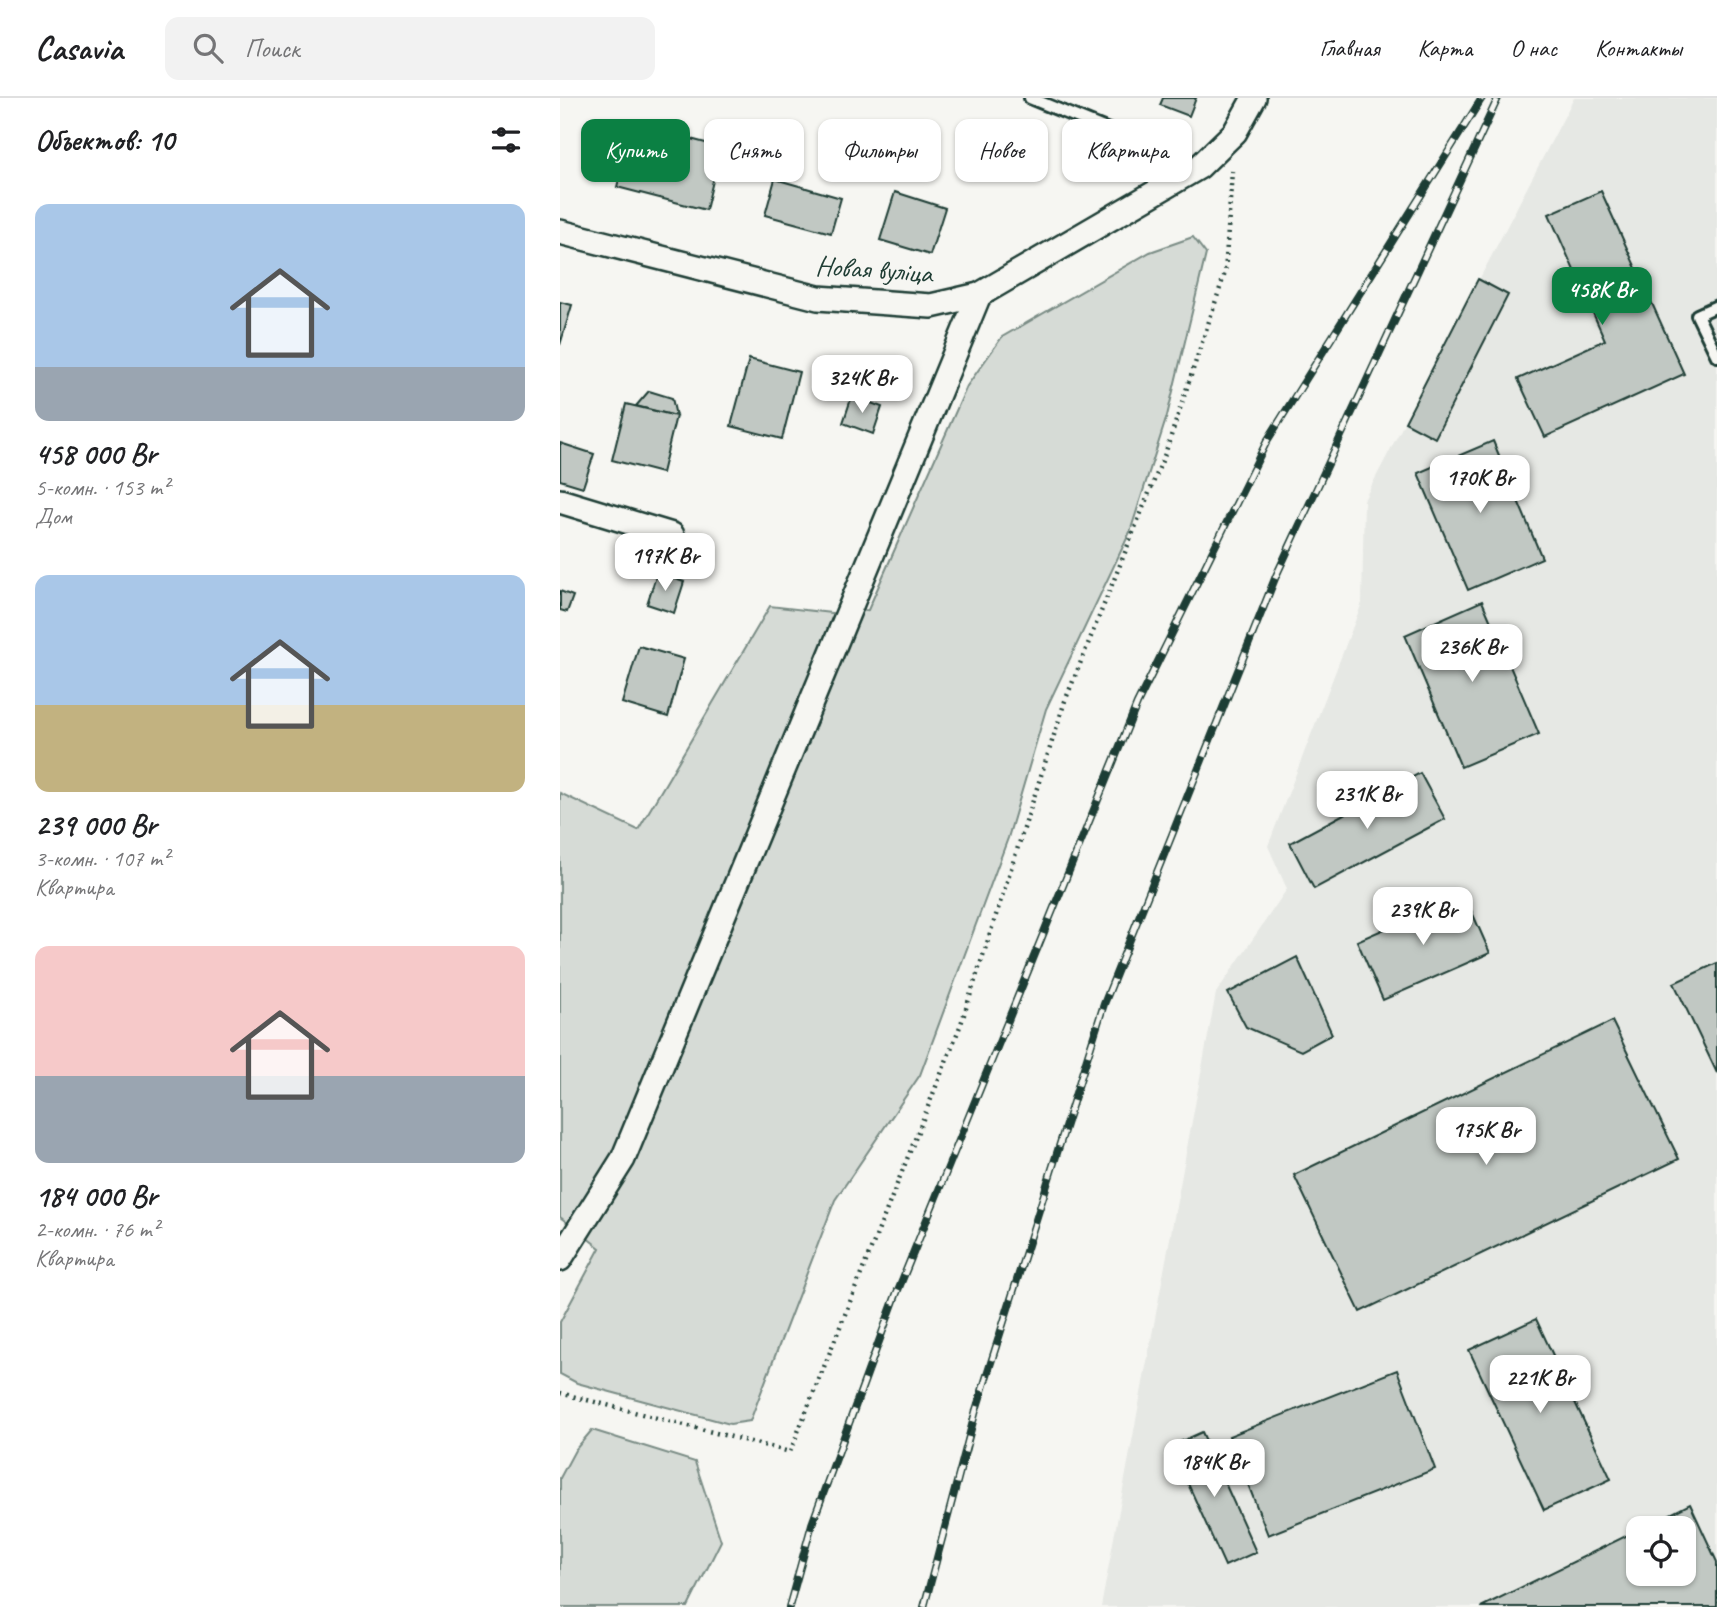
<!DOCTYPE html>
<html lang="ru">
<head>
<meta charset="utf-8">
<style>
  body { margin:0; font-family:Caveat,sans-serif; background:#f2f2f2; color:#202124; height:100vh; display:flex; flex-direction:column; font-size:26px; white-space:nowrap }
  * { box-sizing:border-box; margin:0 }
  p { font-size:23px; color:#757577 }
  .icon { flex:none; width:38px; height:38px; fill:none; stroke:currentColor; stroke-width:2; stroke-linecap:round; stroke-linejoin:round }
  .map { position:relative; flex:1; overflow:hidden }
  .drawer { display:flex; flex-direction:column; background:#fff; width:560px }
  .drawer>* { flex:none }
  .top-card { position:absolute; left:21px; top:21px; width:665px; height:63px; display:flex; gap:14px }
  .tools { position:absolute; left:1066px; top:1418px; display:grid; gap:14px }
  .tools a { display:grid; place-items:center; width:70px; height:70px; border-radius:14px; background:#fff; box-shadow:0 2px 5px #0004; font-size:35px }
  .price { position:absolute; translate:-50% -60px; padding:0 16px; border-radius:14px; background:#fff; color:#222; font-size:23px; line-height:46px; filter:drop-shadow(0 2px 4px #0008) }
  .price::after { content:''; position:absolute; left:50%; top:42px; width:21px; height:16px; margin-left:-10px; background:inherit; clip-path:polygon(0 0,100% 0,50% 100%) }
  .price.active { background:#0b8043; color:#fff }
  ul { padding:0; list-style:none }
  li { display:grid; align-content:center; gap:14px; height:371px; padding:0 35px }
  li span { display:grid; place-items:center; height:217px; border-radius:14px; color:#555 }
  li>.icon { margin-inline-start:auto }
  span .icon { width:126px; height:126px; fill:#fffc; stroke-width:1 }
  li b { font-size:30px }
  h2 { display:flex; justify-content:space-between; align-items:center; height:84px; padding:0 35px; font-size:30px }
  .chip { padding:0 24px; border-radius:14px; background:#fff; box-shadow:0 2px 5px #0004; font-size:24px; line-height:63px }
  .chip.active { background:#0b8043; color:#fff }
  header { display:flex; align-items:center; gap:42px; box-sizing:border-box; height:98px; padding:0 35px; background:#fff; border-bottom:2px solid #e0e0e0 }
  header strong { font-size:33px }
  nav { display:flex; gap:38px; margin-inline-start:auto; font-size:24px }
  .search { width:490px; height:63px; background:#f2f2f2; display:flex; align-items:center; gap:18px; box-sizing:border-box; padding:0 24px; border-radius:14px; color:#757577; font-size:26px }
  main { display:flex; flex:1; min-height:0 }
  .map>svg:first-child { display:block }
  .built { fill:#e6e8e4; fill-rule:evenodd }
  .green { fill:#d6dbd6; stroke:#7a8c85; stroke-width:2 }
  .building { fill:#c1c8c3; stroke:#1f3d34; stroke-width:2 }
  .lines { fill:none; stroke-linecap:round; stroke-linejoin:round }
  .lane-casing { stroke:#1f3d34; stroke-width:16 }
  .street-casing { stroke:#1f3d34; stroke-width:28 }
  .path { stroke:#1f3d34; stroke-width:4.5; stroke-dasharray:2 5; stroke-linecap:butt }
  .lane { stroke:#f6f6f2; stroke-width:10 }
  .street { stroke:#f6f6f2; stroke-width:23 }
  .rail-casing { stroke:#1f3d34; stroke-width:8 }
  .rail { stroke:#f6f6f2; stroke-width:5; stroke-dasharray:16; stroke-linecap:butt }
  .labels { text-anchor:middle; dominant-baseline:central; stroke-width:6; stroke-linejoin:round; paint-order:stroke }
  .street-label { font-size:28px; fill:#1f3d34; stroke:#f6f6f2 }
</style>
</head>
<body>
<header>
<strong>Casavia</strong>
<div class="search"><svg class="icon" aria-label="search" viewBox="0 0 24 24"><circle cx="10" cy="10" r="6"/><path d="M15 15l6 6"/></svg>Поиск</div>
<nav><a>Главная</a><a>Карта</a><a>О нас</a><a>Контакты</a></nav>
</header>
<main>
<section class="drawer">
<h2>Объектов: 10<svg class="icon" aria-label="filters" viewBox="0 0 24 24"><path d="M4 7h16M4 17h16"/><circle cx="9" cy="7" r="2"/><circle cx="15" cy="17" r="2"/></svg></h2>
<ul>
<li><span style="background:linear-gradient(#a9c7e8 75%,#9aa5b1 0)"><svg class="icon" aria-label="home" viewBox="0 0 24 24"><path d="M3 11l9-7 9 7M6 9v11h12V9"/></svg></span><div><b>458 000 Br</b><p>5-комн. · 153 m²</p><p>Дом</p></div></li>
<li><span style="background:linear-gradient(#a9c7e8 60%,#c2b280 0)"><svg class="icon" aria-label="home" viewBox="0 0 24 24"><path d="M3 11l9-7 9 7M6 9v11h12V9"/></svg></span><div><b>239 000 Br</b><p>3-комн. · 107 m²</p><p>Квартира</p></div></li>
<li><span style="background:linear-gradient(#f6c9c9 60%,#9aa5b1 0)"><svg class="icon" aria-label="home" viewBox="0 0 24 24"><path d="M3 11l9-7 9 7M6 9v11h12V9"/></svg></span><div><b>184 000 Br</b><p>2-комн. · 76 m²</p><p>Квартира</p></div></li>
</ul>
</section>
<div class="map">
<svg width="1157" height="1509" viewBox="0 0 1157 1509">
  <rect width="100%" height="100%" fill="#f6f6f2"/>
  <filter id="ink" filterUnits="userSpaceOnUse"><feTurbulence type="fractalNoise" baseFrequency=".0143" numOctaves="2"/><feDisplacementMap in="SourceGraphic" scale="14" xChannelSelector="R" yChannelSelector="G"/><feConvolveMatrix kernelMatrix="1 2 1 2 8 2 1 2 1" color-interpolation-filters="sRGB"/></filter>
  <g filter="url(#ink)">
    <path class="built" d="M1014 0H1157V1509H541L656 895 727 791 708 748 802 505 804 402ZM1078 1430H1124V1475H1078Z"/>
    <g class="green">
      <path d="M633 139 646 156 607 318 570 434 486 611 448 740 360 977 275 1102 190 1323 170 1326 17 1285 0 1276V1224L40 1150 0 1119V695L78 732 210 508 280 516 308 512 407 288 442 239 590 154Z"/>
      <path d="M32 1332 135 1364 161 1443 128 1509H0V1380L15 1352Z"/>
    </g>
    <g class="building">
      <path d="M603 0H636L629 18 600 7Z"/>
      <path d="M73 26 161 49 146 112 57 89Z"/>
      <path d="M215 81 281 100 271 135 205 117Z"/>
      <path d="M1041 93 1124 276 985 339 958 281 1045 242 989 116Z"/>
      <path d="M335 94 385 110 370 157 320 142Z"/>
      <path d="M918 181 948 197 875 340 845 324Z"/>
      <path d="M0 204 12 207 0 247Z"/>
      <path d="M189 261 239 274 222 341 171 328Z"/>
      <path d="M89 293 112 300 116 318 76 308Z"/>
      <path d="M292 298 322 309 313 336 283 325Z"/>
      <path d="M66 306 116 318 102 375 52 362Z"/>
      <path d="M933 343 982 460 908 492 858 375Z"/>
      <path d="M0 345 34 356 23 389 0 382Z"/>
      <path d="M97 475 124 484 114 515 87 506Z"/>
      <path d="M0 493 13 498 7 514 0 512Z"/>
      <path d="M922 503 979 636 901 669 845 537Z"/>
      <path d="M79 548 124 561 108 619 62 605Z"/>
      <path d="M860 675 885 721 754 791 730 745Z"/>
      <path d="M904 796 930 855 823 902 797 843Z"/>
      <path d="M737 859 772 936 741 953 686 929 668 895Z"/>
      <path d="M1157 865V975L1114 885Z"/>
      <path d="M1052 923 1119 1061 800 1214 734 1077Z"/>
      <path d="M976 1221 1051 1381 984 1412 909 1252Z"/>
      <path d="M837 1272 875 1371 708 1437 669 1338Z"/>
      <path d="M642 1334 696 1454 665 1468 611 1348Z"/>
      <path d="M1130 1406 1157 1464V1509H921L1078 1432V1475H1124V1430H1083Z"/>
    </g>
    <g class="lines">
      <defs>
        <g id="lane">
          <path d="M470 0 636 68"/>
          <path d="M1157 208 1137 217 1157 258"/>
        </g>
        <g id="street">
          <path d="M0 134 258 200 371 208 419 197 639 69 675 34 694 0"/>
          <path d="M0 403 112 437"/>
          <path d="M0 1161 63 1061 419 197"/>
        </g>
      </defs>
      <use href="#lane" class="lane-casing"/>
      <use href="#street" class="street-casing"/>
      <path class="path" d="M0 1295 230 1354 401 926 505 603 606 353 665 175 672 73"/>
      <use href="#lane" class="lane"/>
      <use href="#street" class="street"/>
      <defs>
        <g id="rail">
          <path d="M229 1509 252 1426 336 1197 577 606 707 343 922 0"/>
          <path d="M364 1509 416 1312 544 906 716 478 938 0"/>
        </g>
      </defs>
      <use href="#rail" class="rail-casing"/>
      <use href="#rail" class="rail"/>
    </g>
  </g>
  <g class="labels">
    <g class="street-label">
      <text transform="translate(314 171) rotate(4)">Новая вуліца</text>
    </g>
  </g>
</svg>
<div class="tools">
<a><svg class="icon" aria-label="locate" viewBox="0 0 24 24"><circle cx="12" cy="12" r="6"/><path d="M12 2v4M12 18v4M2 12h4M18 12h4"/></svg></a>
</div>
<b class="price active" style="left:1042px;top:229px">458K Br</b>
<b class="price" style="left:302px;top:317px">324K Br</b>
<b class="price" style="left:920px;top:417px">170K Br</b>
<b class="price" style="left:105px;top:495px">197K Br</b>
<b class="price" style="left:912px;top:586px">236K Br</b>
<b class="price" style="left:807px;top:733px">231K Br</b>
<b class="price" style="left:863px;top:849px">239K Br</b>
<b class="price" style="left:926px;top:1069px">175K Br</b>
<b class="price" style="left:980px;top:1317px">221K Br</b>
<b class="price" style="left:654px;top:1401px">184K Br</b>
<div class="top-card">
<a class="chip active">Купить</a>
<a class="chip">Снять</a>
<a class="chip">Фильтры</a>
<a class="chip">Новое</a>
<a class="chip">Квартира</a>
</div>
</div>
</main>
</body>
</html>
